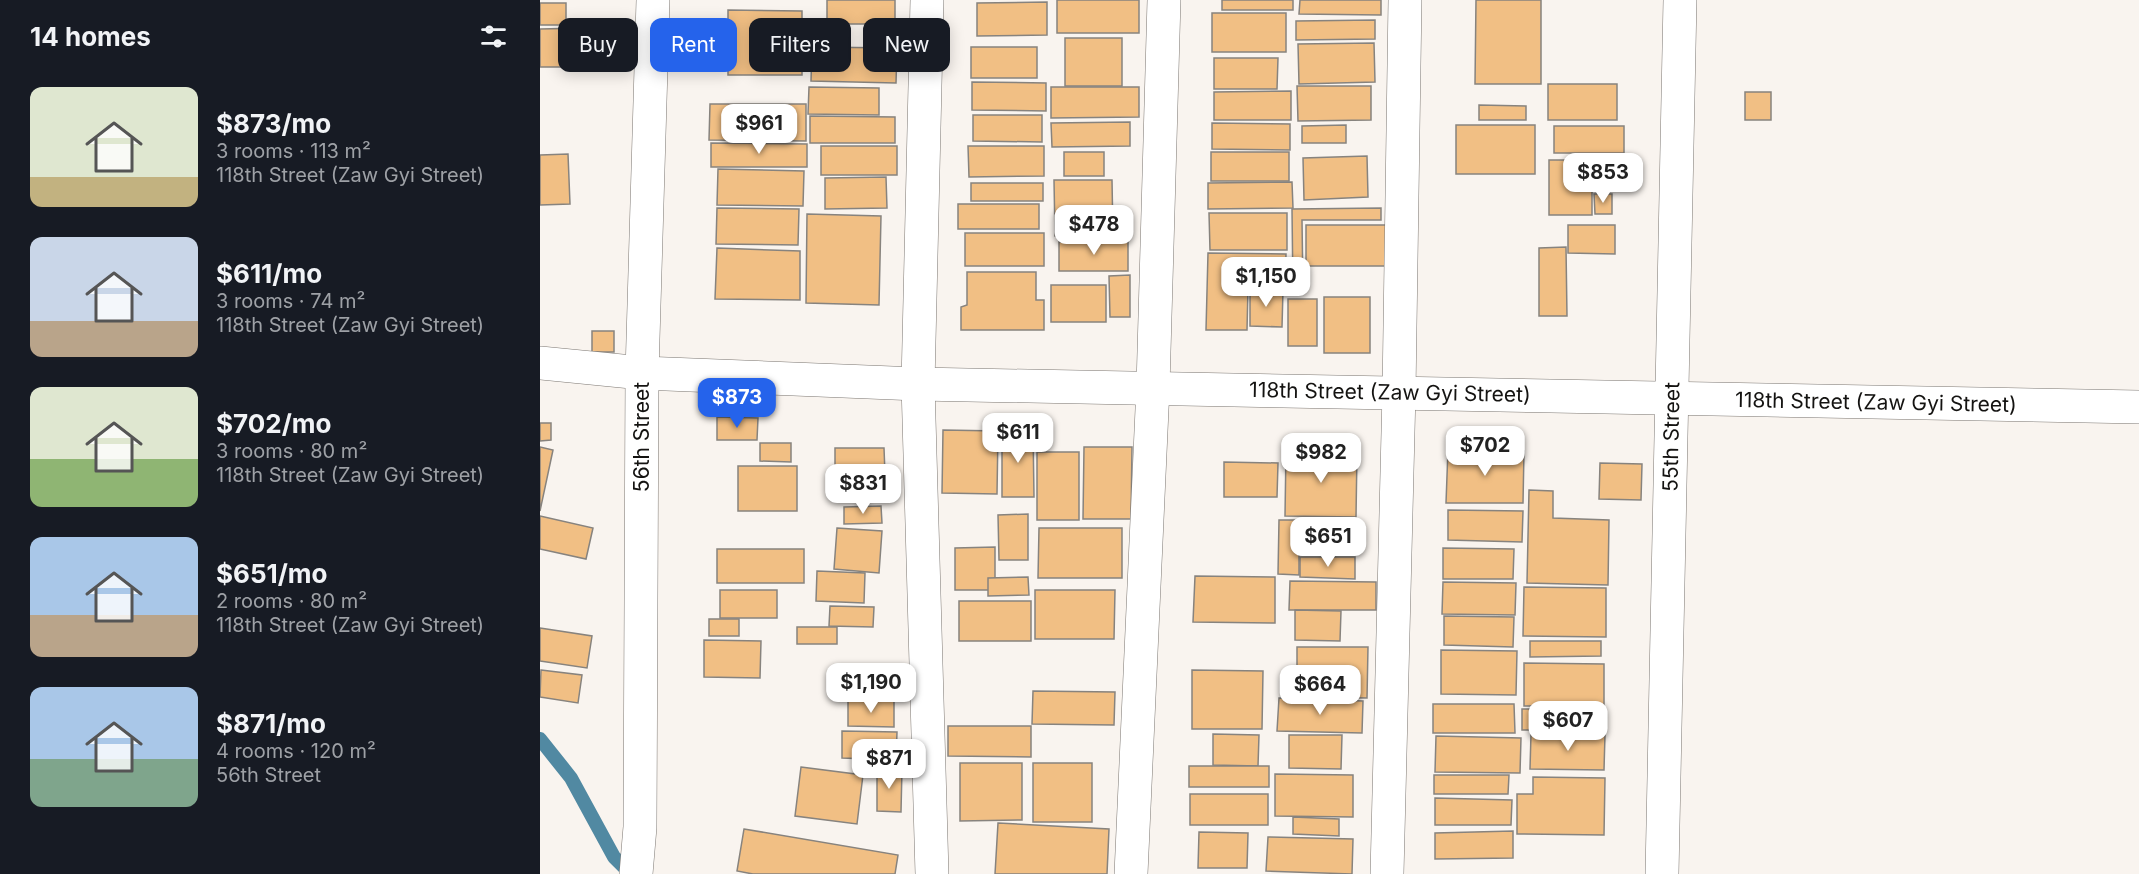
<!DOCTYPE html>
<html lang="en">
<head>
<meta charset="utf-8">
<style>
  body { margin:0; font-family:Inter,sans-serif; background:#242831; color:#f1f3f6; height:100vh; display:flex; flex-direction:column; font-size:22px; white-space:nowrap }
  * { box-sizing:border-box; margin:0 }
  p { font-size:20px; color:#9ea1a6 }
  .icon { flex:none; width:33px; height:33px; fill:none; stroke:currentColor; stroke-width:2; stroke-linecap:round; stroke-linejoin:round }
  .map { position:relative; flex:1; overflow:hidden }
  .sheet { display:flex; flex-direction:column; background:#171b24; width:540px }
  .sheet>* { flex:none }
  .guide { position:absolute; left:18px; top:18px; width:570px; height:54px; display:flex; gap:12px }
  .price { position:absolute; translate:-50% -51px; padding:0 14px; border-radius:12px; background:#fff; color:#222; font-size:20px; line-height:39px; filter:drop-shadow(0 2px 3px #0008) }
  .price::after { content:''; position:absolute; left:50%; top:36px; width:18px; height:14px; margin-left:-9px; background:inherit; clip-path:polygon(0 0,100% 0,50% 100%) }
  .price.active { background:#2563eb; color:#fff }
  ul { padding:0; list-style:none }
  li { display:flex; align-items:center; gap:18px; height:150px; padding:0 30px }
  li span { display:grid; place-items:center; flex:none; width:168px; height:120px; border-radius:12px; color:#555 }
  li>.icon { margin-inline-start:auto }
  span .icon { width:72px; height:72px; fill:#fffc; stroke-width:1 }
  li b { font-size:26px }
  h2 { display:flex; justify-content:space-between; align-items:center; height:72px; padding:0 30px; font-size:26px }
  .pill { padding:0 21px; border-radius:12px; background:#171b24; box-shadow:0 3px 15px #0003; font-size:21px; line-height:54px }
  .pill.active { background:#2563eb; color:#fff }
  main { display:flex; flex:1; min-height:0 }
  .map>svg:first-child { display:block }
  .lines { fill:none; stroke-linecap:round; stroke-linejoin:round }
  .stream { stroke:#5189a2; stroke-width:14 }
  .building { fill:#f1bf84; stroke:#87837e; stroke-width:1.5 }
  .minor-casing { stroke:#7c7772; stroke-width:34 }
  .minor { stroke:#fff; stroke-width:33 }
  .labels { text-anchor:middle; dominant-baseline:central; stroke-width:4.5; stroke-linejoin:round; paint-order:stroke }
  .street-label { font-size:21px; fill:#141311; stroke:#fff }
</style>
</head>
<body>
<main>
<section class="sheet">
<h2>14 homes<svg class="icon" aria-label="filters" viewBox="0 0 24 24"><path d="M4 7h16M4 17h16"/><circle cx="9" cy="7" r="2"/><circle cx="15" cy="17" r="2"/></svg></h2>
<ul>
<li><span style="background:linear-gradient(#dfe7d0 75%,#c2b280 0)"><svg class="icon" aria-label="home" viewBox="0 0 24 24"><path d="M3 11l9-7 9 7M6 9v11h12V9"/></svg></span><div><b>$873/mo</b><p>3 rooms · 113 m²</p><p>118th Street (Zaw Gyi Street)</p></div></li>
<li><span style="background:linear-gradient(#c9d6e8 70%,#b9a48a 0)"><svg class="icon" aria-label="home" viewBox="0 0 24 24"><path d="M3 11l9-7 9 7M6 9v11h12V9"/></svg></span><div><b>$611/mo</b><p>3 rooms · 74 m²</p><p>118th Street (Zaw Gyi Street)</p></div></li>
<li><span style="background:linear-gradient(#dfe7d0 60%,#8fb573 0)"><svg class="icon" aria-label="home" viewBox="0 0 24 24"><path d="M3 11l9-7 9 7M6 9v11h12V9"/></svg></span><div><b>$702/mo</b><p>3 rooms · 80 m²</p><p>118th Street (Zaw Gyi Street)</p></div></li>
<li><span style="background:linear-gradient(#a9c7e8 65%,#b9a48a 0)"><svg class="icon" aria-label="home" viewBox="0 0 24 24"><path d="M3 11l9-7 9 7M6 9v11h12V9"/></svg></span><div><b>$651/mo</b><p>2 rooms · 80 m²</p><p>118th Street (Zaw Gyi Street)</p></div></li>
<li><span style="background:linear-gradient(#a9c7e8 60%,#7fa58c 0)"><svg class="icon" aria-label="home" viewBox="0 0 24 24"><path d="M3 11l9-7 9 7M6 9v11h12V9"/></svg></span><div><b>$871/mo</b><p>4 rooms · 120 m²</p><p>56th Street</p></div></li>
</ul>
</section>
<div class="map">
<svg width="1599" height="874" viewBox="0 0 1599 874">
  <rect width="100%" height="100%" fill="#f9f4ef"/>
  <g class="lines">
    <path class="stream" d="M0 739 31 778 74 857 91 874"/>
  </g>
  <g class="building">
    <rect x="287" y="0" width="68" height="24"/>
    <rect x="517" y="0" width="82" height="33"/>
    <rect x="682" y="0" width="71" height="10"/>
    <path d="M760 0H841V15L759 14Z"/>
    <path d="M936 0H1001V84H935Z"/>
    <path d="M507 2V35L437 36V3Z"/>
    <rect x="0" y="3" width="26" height="22"/>
    <path d="M188 10 262 11V75H188Z"/>
    <rect x="672" y="13" width="74" height="39"/>
    <path d="M835 20V39L756 40V21Z"/>
    <path d="M44 28 45 67H0V29Z"/>
    <rect x="525" y="38" width="57" height="48"/>
    <path d="M834 43 835 82 759 84 758 44Z"/>
    <path d="M272 47 357 48 356 83 271 81Z"/>
    <rect x="431" y="47" width="66" height="31"/>
    <path d="M674 58H738L737 89H674Z"/>
    <path d="M432 82 506 83V111L432 110Z"/>
    <rect x="1008" y="84" width="69" height="36"/>
    <path d="M757 86H831V120L758 121Z"/>
    <path d="M269 87 339 88V115L268 114Z"/>
    <path d="M511 87H599V117L511 118Z"/>
    <path d="M751 91V120H674V92Z"/>
    <rect x="1205" y="92" width="26" height="28"/>
    <path d="M170 104H266V141L169 140Z"/>
    <path d="M939 105 986 106V120H939Z"/>
    <path d="M433 115H502V142L433 141Z"/>
    <path d="M270 116 355 117V143H270Z"/>
    <path d="M590 122V146L512 147 511 123Z"/>
    <path d="M672 123 750 124V150L672 149Z"/>
    <path d="M806 125V143H762V126Z"/>
    <rect x="916" y="125" width="79" height="49"/>
    <rect x="1014" y="126" width="70" height="27"/>
    <path d="M171 143 267 144V167H171Z"/>
    <rect x="281" y="146" width="76" height="29"/>
    <path d="M428 146H504V176L429 177Z"/>
    <rect x="524" y="152" width="40" height="24"/>
    <rect x="671" y="152" width="78" height="29"/>
    <path d="M28 154 30 204 0 205V155Z"/>
    <path d="M827 156 828 197 764 200 763 158Z"/>
    <path d="M1009 160H1071L1070 191H1052V215H1009Z"/>
    <path d="M178 169 264 171 263 206 177 205Z"/>
    <path d="M346 177 347 208 285 209V178Z"/>
    <path d="M514 180H572L573 235 515 236Z"/>
    <path d="M752 182 753 208 668 209V183Z"/>
    <rect x="431" y="183" width="72" height="18"/>
    <path d="M1054 194H1072V214H1055Z"/>
    <rect x="418" y="204" width="81" height="25"/>
    <path d="M177 208 259 209 258 245 176 244Z"/>
    <path d="M841 208V220H762L763 292H753L752 209Z"/>
    <path d="M669 213H747V250H670Z"/>
    <path d="M267 214 341 216 339 305 266 303Z"/>
    <rect x="766" y="225" width="84" height="41"/>
    <path d="M1028 225H1075V254L1028 253Z"/>
    <rect x="425" y="233" width="79" height="33"/>
    <rect x="519" y="242" width="69" height="29"/>
    <path d="M1026 247 1027 316H999V248Z"/>
    <path d="M177 248 260 251V300L175 299Z"/>
    <path d="M668 253 746 254 745 288 708 287 707 330H666Z"/>
    <path d="M427 272H496V300H504V330H421V307L427 305Z"/>
    <path d="M590 275V317H570L569 276Z"/>
    <rect x="511" y="285" width="55" height="37"/>
    <path d="M710 289 743 290 742 327 710 326Z"/>
    <rect x="784" y="297" width="46" height="56"/>
    <rect x="748" y="299" width="29" height="47"/>
    <rect x="52" y="331" width="22" height="21"/>
    <path d="M177 417 218 418 217 440H177Z"/>
    <path d="M0 423H11V440L0 441Z"/>
    <path d="M403 430 458 431 457 494 402 493Z"/>
    <path d="M462 431H493L494 497H462Z"/>
    <path d="M220 443H251V462L220 461Z"/>
    <path d="M0 447 13 450 0 511Z"/>
    <path d="M544 447H592L591 519H543Z"/>
    <path d="M295 448H344L346 500 295 501Z"/>
    <path d="M908 449 984 451 983 503H906Z"/>
    <path d="M746 451 817 452 816 517 745 516Z"/>
    <rect x="497" y="452" width="42" height="68"/>
    <path d="M684 462 738 463 737 497H684Z"/>
    <path d="M1060 463 1102 464 1101 500 1059 499Z"/>
    <rect x="198" y="466" width="59" height="45"/>
    <path d="M989 490 1013 491V518L1069 520 1068 585 987 583Z"/>
    <path d="M341 506 342 523 304 524V507Z"/>
    <path d="M908 510 983 511 982 542 908 540Z"/>
    <path d="M488 514V560H459L458 515Z"/>
    <path d="M0 516 53 528 46 559 0 549Z"/>
    <path d="M739 520H759V575L738 574Z"/>
    <path d="M763 520H815V554H762Z"/>
    <path d="M297 528 342 531 339 573 294 569Z"/>
    <path d="M499 528H582V578H498Z"/>
    <path d="M455 547V590H415V548Z"/>
    <path d="M903 548 974 549 973 579H903Z"/>
    <rect x="177" y="549" width="87" height="34"/>
    <path d="M760 557H815V579L760 577Z"/>
    <path d="M277 571 325 573 324 603 276 601Z"/>
    <path d="M655 576 735 577V623L653 622Z"/>
    <path d="M488 577 489 595 448 596V578Z"/>
    <path d="M750 581 836 582V610H749Z"/>
    <path d="M903 582 976 583 975 615 902 614Z"/>
    <path d="M984 587 1066 588V637L983 636Z"/>
    <rect x="180" y="590" width="57" height="28"/>
    <path d="M495 590H575L574 639H495Z"/>
    <rect x="419" y="601" width="72" height="40"/>
    <path d="M290 606 334 607 333 627 289 626Z"/>
    <path d="M755 610 801 611 800 641 755 640Z"/>
    <path d="M904 616 974 617 973 647 904 645Z"/>
    <rect x="169" y="619" width="30" height="17"/>
    <rect x="257" y="627" width="40" height="17"/>
    <path d="M0 628 52 636 47 668 0 661Z"/>
    <path d="M164 640 221 641 220 678 164 677Z"/>
    <path d="M990 641H1061V656L990 657Z"/>
    <path d="M757 647H828L827 698 757 697Z"/>
    <path d="M901 650 977 651 976 695 901 694Z"/>
    <path d="M984 663 1064 664V706H984Z"/>
    <path d="M1 670 42 675 38 703 0 697Z"/>
    <path d="M652 670 723 671 722 729H652Z"/>
    <path d="M493 691 575 692 574 725 492 724Z"/>
    <path d="M739 698 823 701 822 733 737 731Z"/>
    <path d="M308 700 354 701V727L308 726Z"/>
    <path d="M893 704H974L975 733H893Z"/>
    <rect x="982" y="709" width="52" height="21"/>
    <path d="M408 726H491V757L408 756Z"/>
    <path d="M302 731 357 732 356 760 302 758Z"/>
    <path d="M673 734 719 735 718 766 673 765Z"/>
    <path d="M991 734 1065 735 1064 770 990 769Z"/>
    <path d="M749 735H802L801 769 749 768Z"/>
    <path d="M896 736 981 738 980 773 895 772Z"/>
    <path d="M420 763H482V820L420 821Z"/>
    <rect x="493" y="763" width="59" height="59"/>
    <rect x="649" y="766" width="80" height="21"/>
    <path d="M261 767 323 775 317 824 255 816Z"/>
    <path d="M337 769H362L361 812 337 811Z"/>
    <path d="M735 774 813 775V817L735 816Z"/>
    <path d="M894 775H969L968 794H894Z"/>
    <path d="M993 777 1065 778 1064 835 977 834V794H993Z"/>
    <rect x="650" y="794" width="78" height="31"/>
    <path d="M895 798 972 800 971 825H895Z"/>
    <path d="M753 817 799 819V836L753 834Z"/>
    <path d="M458 823 569 829 567 874H455Z"/>
    <path d="M204 829 358 855 355 874H213L197 871Z"/>
    <path d="M973 831V858L895 859V833Z"/>
    <path d="M659 832 708 833 707 868H658Z"/>
    <path d="M728 837 813 839 812 874 726 871Z"/>
  </g>
  <g class="lines">
    <defs>
      <g id="minor">
        <path d="M387 0 378 384 392 874"/>
        <path d="M0 363 102 373 378 384 1599 407"/>
        <path d="M96 874 100 827 102 373 113 0"/>
        <path d="M591 874 613 387 624 0"/>
        <path d="M847 874 859 392 865 0"/>
        <path d="M1122 874 1140 0"/>
      </g>
    </defs>
    <use href="#minor" class="minor-casing"/>
    <use href="#minor" class="minor"/>
  </g>
  <g class="labels">
    <g class="street-label">
      <text transform="translate(850 392) rotate(1)">118th Street (Zaw Gyi Street)</text>
      <text transform="translate(1336 402) rotate(1)">118th Street (Zaw Gyi Street)</text>
      <text transform="translate(101 437) rotate(-90)">56th Street</text>
      <text transform="translate(1131 437) rotate(-89)">55th Street</text>
    </g>
  </g>
</svg>
<b class="price" style="left:219px;top:155px">$961</b>
<b class="price" style="left:1063px;top:204px">$853</b>
<b class="price" style="left:554px;top:256px">$478</b>
<b class="price" style="left:726px;top:308px">$1,150</b>
<b class="price active" style="left:197px;top:429px">$873</b>
<b class="price" style="left:478px;top:464px">$611</b>
<b class="price" style="left:945px;top:477px">$702</b>
<b class="price" style="left:781px;top:484px">$982</b>
<b class="price" style="left:323px;top:515px">$831</b>
<b class="price" style="left:788px;top:568px">$651</b>
<b class="price" style="left:331px;top:714px">$1,190</b>
<b class="price" style="left:780px;top:716px">$664</b>
<b class="price" style="left:1028px;top:752px">$607</b>
<b class="price" style="left:349px;top:790px">$871</b>
<div class="guide">
<a class="pill">Buy</a>
<a class="pill active">Rent</a>
<a class="pill">Filters</a>
<a class="pill">New</a>
</div>
</div>
</main>
</body>
</html>
